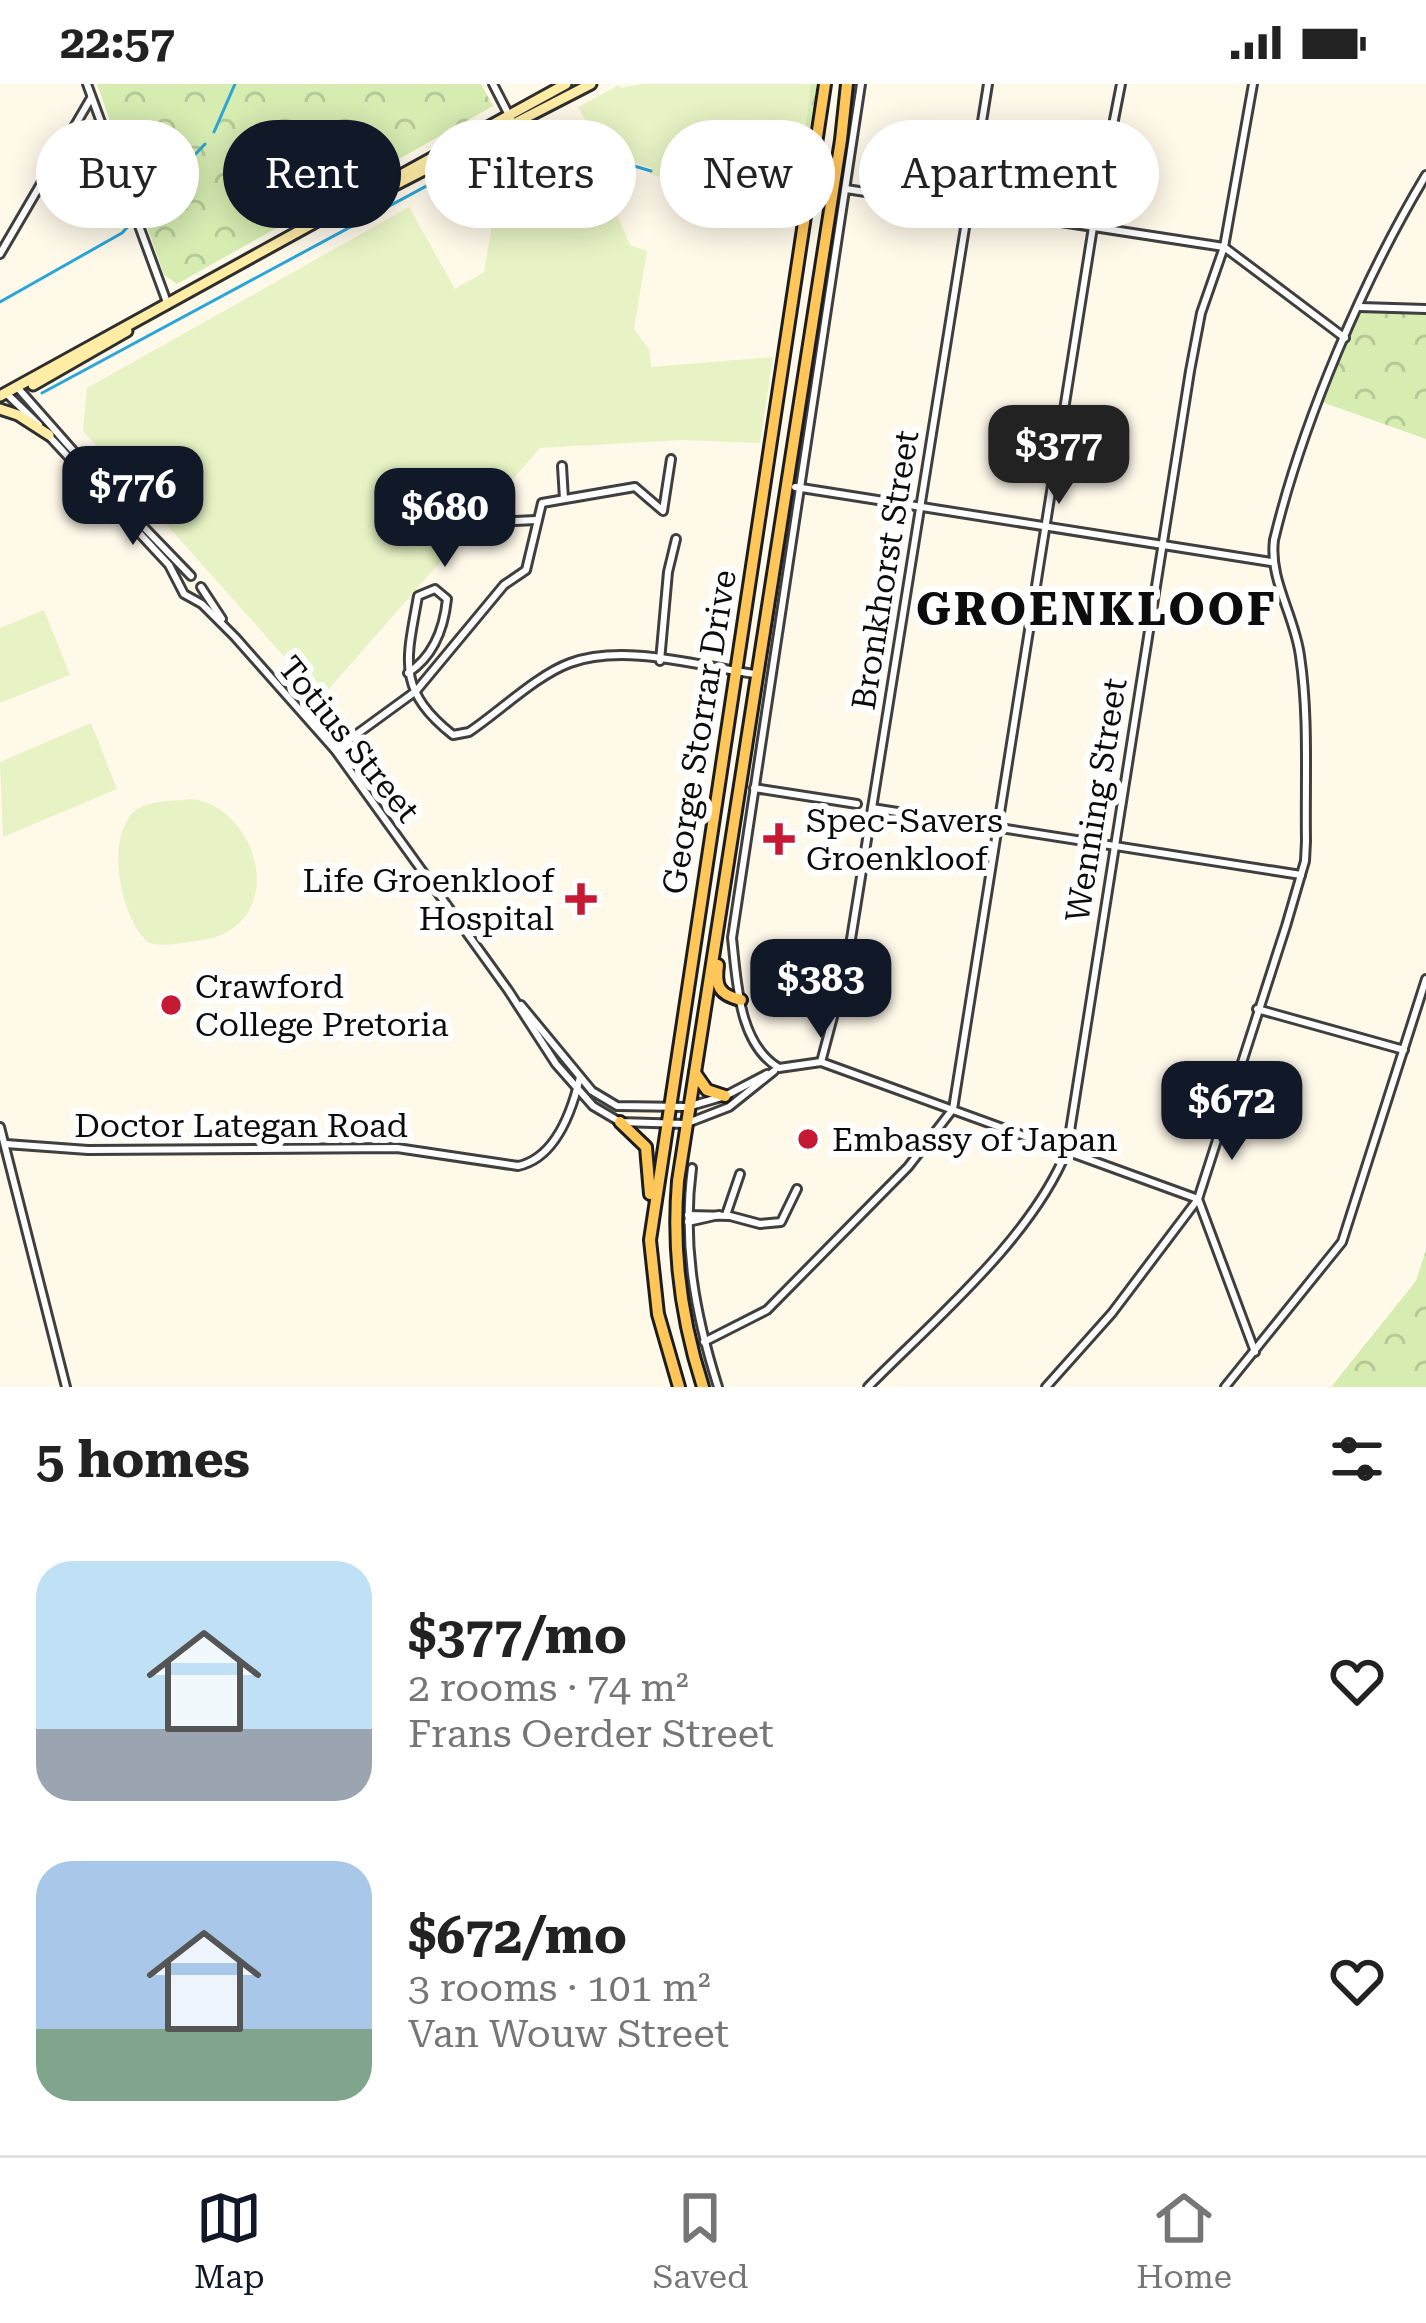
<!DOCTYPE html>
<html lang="en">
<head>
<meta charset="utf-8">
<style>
  body { margin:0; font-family:"Roboto Serif",serif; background:#f6f6f6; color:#222; height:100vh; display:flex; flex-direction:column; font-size:45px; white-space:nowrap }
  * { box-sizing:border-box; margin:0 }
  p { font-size:39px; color:#767676 }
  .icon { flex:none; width:66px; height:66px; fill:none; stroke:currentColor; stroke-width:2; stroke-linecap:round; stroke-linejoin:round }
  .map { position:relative; height:1303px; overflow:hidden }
  .panel { display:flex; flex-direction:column; background:#fff; flex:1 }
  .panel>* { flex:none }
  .guide { position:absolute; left:36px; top:36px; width:1356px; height:108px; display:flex; gap:24px }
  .price { position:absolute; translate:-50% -102px; padding:0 27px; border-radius:24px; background:#111827; color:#fff; font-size:39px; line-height:78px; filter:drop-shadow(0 3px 6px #0008) }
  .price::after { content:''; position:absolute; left:50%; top:72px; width:36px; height:27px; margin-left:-18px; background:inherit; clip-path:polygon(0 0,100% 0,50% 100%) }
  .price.on { background:#222; color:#fff }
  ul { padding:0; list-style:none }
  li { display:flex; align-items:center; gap:36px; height:300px; padding:0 36px }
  li span { display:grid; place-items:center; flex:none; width:336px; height:240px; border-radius:36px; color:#555 }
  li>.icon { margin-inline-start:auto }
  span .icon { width:144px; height:144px; fill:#fffc; stroke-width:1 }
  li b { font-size:51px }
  h2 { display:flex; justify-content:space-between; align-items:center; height:144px; padding:0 36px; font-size:51px }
  .tag { padding:0 42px; border-radius:54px; background:#fff; box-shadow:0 6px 30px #0003; font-size:42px; line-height:108px }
  .tag.on { background:#111827; color:#fff }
  .status { display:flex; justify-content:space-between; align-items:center; height:84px; padding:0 60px; background:#fff; direction:ltr }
  .status svg { height:33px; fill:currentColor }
  .tab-bar { display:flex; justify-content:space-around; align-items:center; height:168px; border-top:3px solid #e0e0e0; background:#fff; font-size:33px; color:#767676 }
  .tab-bar a { display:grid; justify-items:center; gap:6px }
  .tab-bar .on { color:#111827 }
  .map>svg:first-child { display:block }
  .grass { fill:url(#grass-tufts) }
  .park { fill:url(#park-crowns) }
  .pitch { fill:#e7f3c4 }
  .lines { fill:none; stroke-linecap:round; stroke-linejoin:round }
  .stream { stroke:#2ca5d8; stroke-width:3 }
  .minor-casing { stroke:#3f3f3f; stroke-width:12 }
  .secondary-casing { stroke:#2e2e2e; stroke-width:15 }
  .primary-casing { stroke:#1d1d1d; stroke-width:16 }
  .minor { stroke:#fff; stroke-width:6 }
  .secondary { stroke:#ffeca5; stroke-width:9 }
  .primary { stroke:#ffc65a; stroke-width:10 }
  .poi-dot { fill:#c61933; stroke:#fff; stroke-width:4.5 }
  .labels { text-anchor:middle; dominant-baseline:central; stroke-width:12; stroke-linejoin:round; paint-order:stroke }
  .street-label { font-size:33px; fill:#0c0c0c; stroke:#fff }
  .poi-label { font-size:33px; fill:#0c0c0c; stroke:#fff; text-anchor:start }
  .district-label { font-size:45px; font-weight:bold; letter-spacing:3px; fill:#0c0c0c; stroke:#fff }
</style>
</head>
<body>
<div class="status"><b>22:57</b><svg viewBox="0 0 49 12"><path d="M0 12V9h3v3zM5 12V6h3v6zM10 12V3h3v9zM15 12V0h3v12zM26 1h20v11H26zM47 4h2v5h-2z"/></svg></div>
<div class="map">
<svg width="1426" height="1303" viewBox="0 0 1426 1303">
  <defs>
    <pattern id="grass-tufts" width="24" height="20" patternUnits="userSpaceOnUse" patternTransform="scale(3)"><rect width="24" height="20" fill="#d6ecb1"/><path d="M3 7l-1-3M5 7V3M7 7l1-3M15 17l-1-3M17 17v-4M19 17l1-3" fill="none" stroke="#b6c997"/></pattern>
    <pattern id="park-crowns" width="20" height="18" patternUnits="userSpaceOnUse" patternTransform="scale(3)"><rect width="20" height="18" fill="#d6ecb1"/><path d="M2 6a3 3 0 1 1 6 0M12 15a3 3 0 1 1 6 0" fill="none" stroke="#b6c997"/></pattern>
  </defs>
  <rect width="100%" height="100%" fill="#fff9ea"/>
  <path class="grass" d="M806 0H817L794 141 788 125 770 116 691 106 690 99 741 87 790 94 802 77 800 53Z"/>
  <g class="park">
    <path d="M97 0H481L493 22 177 200 164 191Z"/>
    <path d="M1359 223 1426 225V355L1319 317Z"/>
    <path d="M1426 1166V1303H1331L1416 1197Z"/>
  </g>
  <g class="pitch">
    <path d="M641 0H811L802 77 789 94 681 100 650 90 651 84 604 69 578 23 619 1 621 4Z"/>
    <path d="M550 103 606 105 630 161 647 167 634 245 649 265 651 283 773 273 760 359 682 356 540 364 321 614 83 347 87 304 409 123 455 205 484 188 497 112Z"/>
    <path d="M44 526 70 591 0 619V544Z"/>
    <path d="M91 639 117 705 3 753 0 678Z"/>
    <path d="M192 715C248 721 283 809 232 845 221 853 208 855 196 857 180 859 165 863 149 859 121 837 103 752 136 726 149 716 176 717 192 715Z"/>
  </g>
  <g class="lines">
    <g class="stream">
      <path d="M214 48 235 0"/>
      <path d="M537 53 651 87"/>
      <path d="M0 218 122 149 205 60"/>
      <path d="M42 309 512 56"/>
    </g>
    <defs>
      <g id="minor">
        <path d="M87 0 168 221"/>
        <path d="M493 0 514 41"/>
        <path d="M846 105 1224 163 1345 254"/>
        <path d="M0 170 91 14"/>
        <path d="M1360 223 1426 225"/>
        <path d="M17 303 106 404 191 492"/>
        <path d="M6 309 39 341"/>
        <path d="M48 351 169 481 184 510 202 520 235 553 335 666 508 906 556 980 593 1022 620 1038 685 1040 729 1023 774 987"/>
        <path d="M562 382 564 415"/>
        <path d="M795 403 1271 478"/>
        <path d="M515 437 536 436"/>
        <path d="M201 503 222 535"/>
        <path d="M660 577 668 488 676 455"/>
        <path d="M408 589C434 572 444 544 447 515L435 505 418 512C407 575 395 605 453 651L469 648C499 628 537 591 570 579 624 559 699 582 755 590"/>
        <path d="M335 666 416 607 504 501 526 486 542 419 635 403 663 427 671 375"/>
        <path d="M754 704 857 720"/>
        <path d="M872 724 1301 791"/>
        <path d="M521 921 592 1007 617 1022 687 1023 725 1012 767 990"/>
        <path d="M1257 925 1404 966"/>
        <path d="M821 978 847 880 988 0"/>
        <path d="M779 984C738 960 737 897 732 854L861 0"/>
        <path d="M779 984 821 978 1198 1115 1255 1268"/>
        <path d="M0 1043 66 1303"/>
        <path d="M6 1060 88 1066 397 1064 518 1082C556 1074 572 1027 580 993"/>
        <path d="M692 1084C682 1160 695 1230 718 1303"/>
        <path d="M688 1131 730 1132 760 1140 781 1138 797 1105"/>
        <path d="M726 1131 740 1090"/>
        <path d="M688 1138 719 1131"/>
        <path d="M704 1258 767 1226 908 1083 953 1025 1093 143 1121 0"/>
        <path d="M868 1303C934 1236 1032 1154 1067 1066L1190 287 1201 229 1224 163 1253 0"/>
        <path d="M1046 1303 1112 1229 1198 1115 1286 842 1305 777 1306 757C1305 696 1309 632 1300 572 1295 532 1269 496 1274 456 1302 339 1364 194 1426 91"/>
        <path d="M1225 1303 1342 1158 1426 895"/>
      </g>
      <g id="secondary">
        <path d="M356 121 591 0"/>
        <path d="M33 301 127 247"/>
        <path d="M0 312 566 0"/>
        <path d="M0 325 18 331 49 351"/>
      </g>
      <g id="primary">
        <path d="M718 881C715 902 719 911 741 916"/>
        <path d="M695 989 707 1006 725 1012"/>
        <path d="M620 1038 646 1063 650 1110"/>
        <path d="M679 1303 658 1230 650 1156 825 0"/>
        <path d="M703 1303C681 1235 672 1169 678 1097L841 56 847 0"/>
      </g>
    </defs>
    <use href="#minor" class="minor-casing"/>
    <use href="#secondary" class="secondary-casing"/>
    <use href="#primary" class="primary-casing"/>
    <use href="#minor" class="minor"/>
    <use href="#secondary" class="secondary"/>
    <use href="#primary" class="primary"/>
  </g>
  <g class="poi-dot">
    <path d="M773 737h12v12h12v12h-12v12h-12v-12h-12v-12h12z"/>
    <path d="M575 797h12v12h12v12h-12v12h-12v-12h-12v-12h12z"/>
    <circle cx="171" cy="921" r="12"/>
    <circle cx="808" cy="1055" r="12"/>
  </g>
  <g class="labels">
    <g class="street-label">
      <text transform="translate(885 486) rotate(-81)">Bronkhorst Street</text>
      <text transform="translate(699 648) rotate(-81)">George Storrar Drive</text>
      <text transform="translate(349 655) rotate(51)">Totius Street</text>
      <text transform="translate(1096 716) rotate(-81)">Wenning Street</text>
      <text x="241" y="1041">Doctor Lategan Road</text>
    </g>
    <g class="poi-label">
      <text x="806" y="736">Spec-Savers<tspan x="806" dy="38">Groenkloof</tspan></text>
      <text x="554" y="796" text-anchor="end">Life Groenkloof<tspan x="554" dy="38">Hospital</tspan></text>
      <text x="195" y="902">Crawford<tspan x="195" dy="38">College Pretoria</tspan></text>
      <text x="832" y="1055">Embassy of Japan</text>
    </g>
    <g class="district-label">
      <text x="1097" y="525">GROENKLOOF</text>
    </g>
  </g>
</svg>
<b class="price on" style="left:1059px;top:423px">$377</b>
<b class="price" style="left:133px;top:464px">$776</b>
<b class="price" style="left:445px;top:486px">$680</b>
<b class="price" style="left:821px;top:957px">$383</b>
<b class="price" style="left:1232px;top:1079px">$672</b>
<div class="guide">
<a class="tag">Buy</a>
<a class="tag on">Rent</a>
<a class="tag">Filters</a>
<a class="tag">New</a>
<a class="tag">Apartment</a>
</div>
</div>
<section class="panel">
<h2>5 homes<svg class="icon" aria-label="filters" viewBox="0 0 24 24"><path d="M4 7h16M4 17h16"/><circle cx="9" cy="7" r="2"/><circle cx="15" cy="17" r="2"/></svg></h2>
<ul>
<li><span style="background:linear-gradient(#bfe0f5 70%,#9aa5b1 0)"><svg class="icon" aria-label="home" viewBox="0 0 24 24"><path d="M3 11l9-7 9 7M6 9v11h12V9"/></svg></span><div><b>$377/mo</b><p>2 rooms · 74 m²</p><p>Frans Oerder Street</p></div><svg class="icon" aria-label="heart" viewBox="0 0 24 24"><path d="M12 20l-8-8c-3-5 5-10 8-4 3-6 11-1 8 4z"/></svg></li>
<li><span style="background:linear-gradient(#a9c7e8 70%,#7fa58c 0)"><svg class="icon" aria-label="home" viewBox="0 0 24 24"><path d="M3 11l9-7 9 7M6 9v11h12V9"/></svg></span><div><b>$672/mo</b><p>3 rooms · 101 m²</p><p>Van Wouw Street</p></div><svg class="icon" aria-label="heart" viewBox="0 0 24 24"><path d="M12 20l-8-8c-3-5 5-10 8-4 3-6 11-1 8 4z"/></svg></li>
</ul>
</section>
<nav class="tab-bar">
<a class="on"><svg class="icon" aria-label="map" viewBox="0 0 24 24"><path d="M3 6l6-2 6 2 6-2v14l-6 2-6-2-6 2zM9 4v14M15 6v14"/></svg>Map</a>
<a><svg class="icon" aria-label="saved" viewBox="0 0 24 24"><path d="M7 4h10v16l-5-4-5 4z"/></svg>Saved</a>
<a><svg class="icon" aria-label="home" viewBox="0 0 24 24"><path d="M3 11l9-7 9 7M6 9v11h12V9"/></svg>Home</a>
</nav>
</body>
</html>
